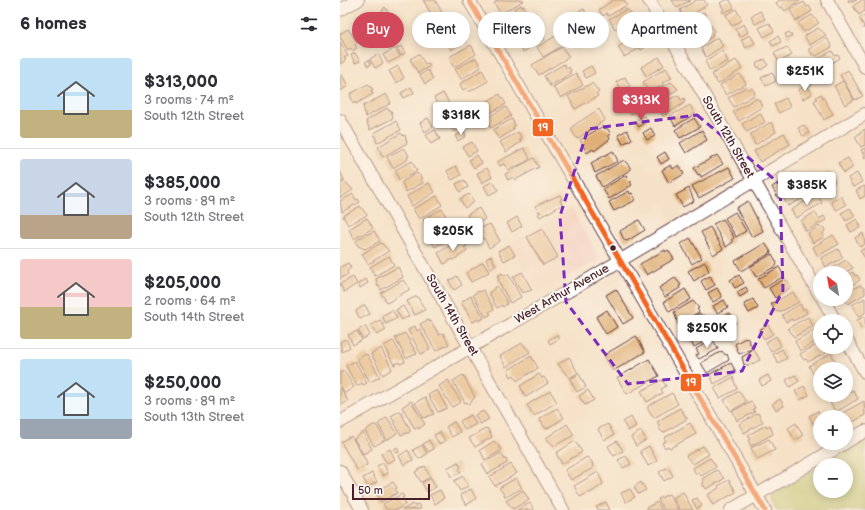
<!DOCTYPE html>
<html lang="en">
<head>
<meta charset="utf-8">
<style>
  body { margin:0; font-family:"Balsamiq Sans",sans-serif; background:#f7f7f7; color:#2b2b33; height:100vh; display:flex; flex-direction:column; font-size:15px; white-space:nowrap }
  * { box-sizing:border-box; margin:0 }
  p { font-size:13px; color:#7c7c81 }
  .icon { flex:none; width:22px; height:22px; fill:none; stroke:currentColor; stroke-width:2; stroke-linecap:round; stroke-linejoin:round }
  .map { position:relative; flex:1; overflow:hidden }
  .sheet { display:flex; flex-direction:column; background:#fff; width:340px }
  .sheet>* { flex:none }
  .hud { position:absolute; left:12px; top:12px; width:380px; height:36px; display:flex; gap:8px }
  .needle { width:26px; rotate:329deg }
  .buttons { position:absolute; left:473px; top:266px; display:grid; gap:8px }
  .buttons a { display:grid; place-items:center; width:40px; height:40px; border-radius:50%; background:#fff; box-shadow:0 2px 10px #0003; font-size:20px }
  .scale { position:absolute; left:12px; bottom:10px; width:78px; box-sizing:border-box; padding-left:4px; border:2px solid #4a1f2b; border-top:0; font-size:11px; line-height:14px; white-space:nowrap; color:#4a1f2b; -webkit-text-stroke:3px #fdfcf7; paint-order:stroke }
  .price { position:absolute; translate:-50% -34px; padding:0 9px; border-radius:4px; background:#fff; color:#222; font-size:13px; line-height:26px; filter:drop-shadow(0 1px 2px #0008) }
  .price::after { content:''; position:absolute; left:50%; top:24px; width:12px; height:9px; margin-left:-6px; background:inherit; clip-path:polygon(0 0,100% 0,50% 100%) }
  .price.current { background:#d1495b; color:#fff }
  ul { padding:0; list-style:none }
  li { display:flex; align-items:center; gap:12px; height:100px; padding:0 20px }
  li+li { border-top:1px solid #e1e1e2 }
  li span { display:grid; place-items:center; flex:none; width:112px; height:80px; border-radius:4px; color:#555 }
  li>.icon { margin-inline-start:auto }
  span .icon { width:48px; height:48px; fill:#fffc; stroke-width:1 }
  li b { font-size:17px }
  h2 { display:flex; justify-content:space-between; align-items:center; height:48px; padding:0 20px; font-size:17px }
  .tag { padding:0 14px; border-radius:18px; background:#fff; box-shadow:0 2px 10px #0003; font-size:14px; line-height:36px }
  .tag.current { background:#d1495b; color:#fff }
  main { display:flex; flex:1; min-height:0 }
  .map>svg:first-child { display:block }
  .built { fill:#f4d3c0 }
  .green { fill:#b2c164; stroke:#7e7048 }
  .building { fill:#dfaf74 }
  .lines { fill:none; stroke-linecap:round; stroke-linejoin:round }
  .minor-casing { stroke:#643c42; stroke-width:14 }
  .minor { stroke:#fff; stroke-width:12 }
  .bus-1-casing { stroke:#fdfcf7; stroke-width:8 }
  .bus-1 { stroke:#f26522; stroke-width:5 }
  .marked { fill:none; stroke:#7b2cbf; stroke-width:3; stroke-dasharray:8 5; stroke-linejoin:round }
  .bus-dot { fill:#4a1f2b; stroke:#fdfcf7; stroke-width:1.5 }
  .labels { text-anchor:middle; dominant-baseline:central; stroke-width:3.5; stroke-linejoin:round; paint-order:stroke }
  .street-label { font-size:12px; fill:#4a1f2b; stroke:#fdfcf7 }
  .line-badge { stroke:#fdfcf7; stroke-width:1.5 }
  .badge-label { font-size:11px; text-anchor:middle; font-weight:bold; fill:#fff }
</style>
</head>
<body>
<main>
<section class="sheet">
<h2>6 homes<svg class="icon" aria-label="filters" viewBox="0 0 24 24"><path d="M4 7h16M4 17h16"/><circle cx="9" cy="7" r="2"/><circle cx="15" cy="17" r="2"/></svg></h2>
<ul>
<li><span style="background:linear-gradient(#bfe0f5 65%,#c2b280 0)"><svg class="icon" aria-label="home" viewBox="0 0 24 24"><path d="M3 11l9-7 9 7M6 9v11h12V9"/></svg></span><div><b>$313,000</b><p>3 rooms · 74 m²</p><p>South 12th Street</p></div></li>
<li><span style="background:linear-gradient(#c9d6e8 70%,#b9a48a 0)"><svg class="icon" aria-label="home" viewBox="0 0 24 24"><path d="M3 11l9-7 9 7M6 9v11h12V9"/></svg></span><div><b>$385,000</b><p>3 rooms · 89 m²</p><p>South 12th Street</p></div></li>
<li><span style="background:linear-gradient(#f6c9c9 60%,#c2b280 0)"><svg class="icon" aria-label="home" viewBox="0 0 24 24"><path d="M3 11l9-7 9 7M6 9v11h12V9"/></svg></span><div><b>$205,000</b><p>2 rooms · 64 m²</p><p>South 14th Street</p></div></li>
<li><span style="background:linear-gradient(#bfe0f5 75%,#9aa5b1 0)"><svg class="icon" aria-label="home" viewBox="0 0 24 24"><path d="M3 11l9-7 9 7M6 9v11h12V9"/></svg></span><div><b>$250,000</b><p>3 rooms · 89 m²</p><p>South 13th Street</p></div></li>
</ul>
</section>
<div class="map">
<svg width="525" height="510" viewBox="0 0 525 510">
  <rect width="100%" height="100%" fill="#fdfcf7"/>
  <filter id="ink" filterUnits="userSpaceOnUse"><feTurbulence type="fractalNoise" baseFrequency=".025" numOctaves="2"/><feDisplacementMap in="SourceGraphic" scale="8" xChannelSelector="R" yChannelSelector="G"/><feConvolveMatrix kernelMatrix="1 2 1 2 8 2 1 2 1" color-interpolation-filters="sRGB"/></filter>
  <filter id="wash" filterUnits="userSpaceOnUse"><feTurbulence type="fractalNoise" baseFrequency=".012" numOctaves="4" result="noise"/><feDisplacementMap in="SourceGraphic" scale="16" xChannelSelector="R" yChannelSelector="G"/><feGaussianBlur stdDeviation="0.9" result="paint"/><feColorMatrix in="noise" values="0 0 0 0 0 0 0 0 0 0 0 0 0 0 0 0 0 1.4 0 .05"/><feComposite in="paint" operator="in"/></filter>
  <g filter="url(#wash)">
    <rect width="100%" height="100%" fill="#f5e1c7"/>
    <path class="built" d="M231 208 260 259 198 293 170 243Z"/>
    <path class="green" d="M525 439V510H437L432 500 433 495 480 466V491H506V465H482Z"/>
    <g id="blocks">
      <g class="building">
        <path d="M83 0H95L103 14 94 19Z"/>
        <path d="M159 0H184L161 14 154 3Z"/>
        <path d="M273 0H284L287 5 268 16 267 13 263 16 259 10Z"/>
        <path d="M332 0H351L337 8Z"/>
        <path d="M356 0H364L367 5 345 19 340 10Z"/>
        <path d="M386 0H390L394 8 383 13 382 11 384 10 380 3Z"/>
        <path d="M440 0H461L445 11 442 7 440 8 436 3Z"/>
        <path d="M508 0H517L509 3Z"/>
        <path d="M522 0H525V11L519 15 513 6Z"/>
        <path d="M464 2 467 7 469 6 472 11 456 21 450 10Z"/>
        <path d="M181 5 182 7 184 6 189 17 195 13 201 24 176 39 169 28 182 21 180 18 176 21 172 15 176 13 174 9Z"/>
        <path d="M45 7 55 25 47 30 37 14 44 10 43 9Z"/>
        <path d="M244 9 247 15 237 21 234 14Z"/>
        <path d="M287 9 293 16 292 19 275 29 269 19Z"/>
        <path d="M396 9 402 20 392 26 386 15Z"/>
        <path d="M420 11 425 19 415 24 411 17Z"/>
        <path d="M364 12 369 23 351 33 346 24Z"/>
        <path d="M34 15 44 34 42 35 44 38 36 43 24 21Z"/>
        <path d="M472 15 479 23 464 32 458 23Z"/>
        <path d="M525 15V28H523L524 26 519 18Z"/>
        <path d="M21 22 33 41 24 47 13 30 19 26 17 24Z"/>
        <path d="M294 22 297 27 299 26 301 29 283 41 278 31Z"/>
        <path d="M429 23 434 31 424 37 419 28Z"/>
        <path d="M404 24 408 32 400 37 395 29Z"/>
        <path d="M371 25 374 31 372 33 373 36 358 45 353 36Z"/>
        <path d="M478 28 486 35 470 45 464 36Z"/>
        <path d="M8 29 17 43 15 45 17 48 13 51 11 48 8 50 0 37V34Z"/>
        <path d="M197 29 201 37 203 35 205 39 183 52 177 41Z"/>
        <path d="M253 29 258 38 250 42 245 34Z"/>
        <path d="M307 30 313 40 302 46 304 48 301 50 300 48 284 57 278 47Z"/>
        <path d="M119 31 126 42 111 50 107 44H108L105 39Z"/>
        <path d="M449 32 452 36 447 38 445 34Z"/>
        <path d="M219 34 225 41 223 42 225 44 203 57 197 47Z"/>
        <path d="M410 35 415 43 406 48 401 40Z"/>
        <path d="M438 36 441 42 433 46 430 41Z"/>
        <path d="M378 37 383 46 366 57 361 48Z"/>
        <path d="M487 38 492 47 476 56 474 53 472 55 469 49Z"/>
        <path d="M0 42 8 56 4 58 6 60 0 64Z"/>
        <path d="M131 45 136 54 122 63 114 67 112 65 109 57Z"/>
        <path d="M61 46 65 53 61 56 57 48Z"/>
        <path d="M222 47 229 57 199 75 192 65Z"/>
        <path d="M447 47 452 55 439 62 434 53Z"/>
        <path d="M55 48 60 57 48 63 43 55Z"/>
        <path d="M382 51 388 61 370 71 365 61Z"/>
        <path d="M492 51 495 56 498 55 500 58 480 71 474 61Z"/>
        <path d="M15 53 20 61 15 63 11 55Z"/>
        <path d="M38 54 43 63 35 68 30 59Z"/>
        <path d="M79 54 85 64 89 63 90 66 78 73 70 59Z"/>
        <path d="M319 57 324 66 306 76 301 67Z"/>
        <path d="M136 58 141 67 121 79 115 69Z"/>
        <path d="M425 59 428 65 421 70 419 67 418 68 416 64Z"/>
        <path d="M29 60 31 64 28 66 25 62Z"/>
        <path d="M396 60 402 69 378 84 372 74Z"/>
        <path d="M451 62 455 69 447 73 443 66Z"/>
        <path d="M224 64 227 69 229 67 231 71 229 72 230 74 210 86 204 76Z"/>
        <path d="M58 66 64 78 56 83 49 71Z"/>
        <path d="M251 66 255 73 246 78 242 71Z"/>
        <path d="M326 68 332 78 322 83 323 85 307 93 305 91 307 89 303 82Z"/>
        <path d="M88 70 93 79 85 84 80 75Z"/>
        <path d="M142 70 148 81 129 92 126 88 123 90 120 84Z"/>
        <path d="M508 70 523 96 515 100 500 75Z"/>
        <path d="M432 72 436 81 426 86 421 78Z"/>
        <path d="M236 73 243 85 221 98 213 87Z"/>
        <path d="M400 74 406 84 386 95 380 85Z"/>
        <path d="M2 75 8 86 0 91V76Z"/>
        <path d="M285 77 290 86 281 90 276 82Z"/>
        <path d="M470 81 472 84 469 86 467 82Z"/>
        <path d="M503 81 514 100 505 105 494 86Z"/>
        <path d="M331 82 338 89 322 100 317 90Z"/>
        <path d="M252 83 259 92 256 93 258 96 235 109 228 96Z"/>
        <path d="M28 84 33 89 31 90 33 94 16 104 15 102 13 104 10 94Z"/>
        <path d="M467 85 472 94 463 99 458 90Z"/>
        <path d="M71 87 74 93 64 98 61 93Z"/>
        <path d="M406 87 408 90 412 88 415 93 414 95 394 107 388 98Z"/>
        <path d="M291 90 294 95 285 100 282 95Z"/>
        <path d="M103 93 109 103 100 108 94 98Z"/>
        <path d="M46 94 51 103 26 117 23 106Z"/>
        <path d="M160 94 166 104 134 122 133 119 131 120 128 112Z"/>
        <path d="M481 94 493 114 484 120 474 101 477 99 476 97Z"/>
        <path d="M338 95 341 100 344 98 345 101 343 104 323 116 317 106Z"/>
        <path d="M416 98 417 100 419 99 422 107 399 121 393 112Z"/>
        <path d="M446 98 450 107 439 113 434 104Z"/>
        <path d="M298 102 301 109 292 114 288 108Z"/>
        <path d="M350 105 355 114 335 126 330 116Z"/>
        <path d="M166 107 171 116 151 128 145 119Z"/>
        <path d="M47 108 49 111 51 110 53 118 30 130 26 121Z"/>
        <path d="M259 109 265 120 237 139 231 129 233 127V126Z"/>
        <path d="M420 113 425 122 407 132 402 124Z"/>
        <path d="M305 116 307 120 299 127 295 121Z"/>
        <path d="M88 118 93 127 85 132 80 123Z"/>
        <path d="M354 118 360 127 340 138 335 130Z"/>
        <path d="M172 119 175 126 173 127 174 129 159 139 153 130Z"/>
        <path d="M56 121 61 130 37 143 34 133Z"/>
        <path d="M429 123H432L436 132 415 145 411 134Z"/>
        <path d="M119 124 121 128 114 132 111 128Z"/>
        <path d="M464 125 469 133 463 136 458 128Z"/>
        <path d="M263 126 265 129 267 128 271 134 268 135 270 139 254 151 253 149 247 153 240 140Z"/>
        <path d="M311 128 315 136 307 140 303 133Z"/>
        <path d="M525 129V145L521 147 515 137Z"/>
        <path d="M95 130 100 139 91 144 86 135Z"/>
        <path d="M287 130 292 139 283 144 278 135Z"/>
        <path d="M362 130 367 140 346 153 340 143Z"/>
        <path d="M124 131 126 136 118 141 115 136Z"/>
        <path d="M178 132 182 139 179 140 181 142 166 152 160 142Z"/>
        <path d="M61 133 63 136 65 135 67 143 43 157 38 147Z"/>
        <path d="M444 133 450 144 420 162 414 151Z"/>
        <path d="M132 142 137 151 128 156 123 147Z"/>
        <path d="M184 148 190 158 186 162 168 170 164 164 160 166 157 162Z"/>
        <path d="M525 148V158L521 150Z"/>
        <path d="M62 149H65L69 156 67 157 68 159 53 168 47 157Z"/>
        <path d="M273 151 278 161 255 173 251 163Z"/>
        <path d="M325 152 329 159 321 164 317 157Z"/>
        <path d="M137 155 142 163 134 168 129 160Z"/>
        <path d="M377 155 383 164 361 177 360 174 358 175 354 168Z"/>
        <path d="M194 158 199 167 175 180 173 177 168 180 165 174Z"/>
        <path d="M508 158 513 167 504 173 498 163Z"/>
        <path d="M284 160 290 167V170L262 187 256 176Z"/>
        <path d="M72 161 77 171 59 180 55 170Z"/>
        <path d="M331 165 333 169 339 165 344 174 329 183 322 170Z"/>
        <path d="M116 166 121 175 112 180 107 171Z"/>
        <path d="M389 167 395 178 359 198 352 186Z"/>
        <path d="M147 168 152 177 142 183 137 173Z"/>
        <path d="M0 171 4 180 0 182Z"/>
        <path d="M489 171 495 182 480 191 473 180Z"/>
        <path d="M77 173 82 178 80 179 83 183 66 192 62 182Z"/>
        <path d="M454 173 456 176 458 175 460 179 458 180 462 183 438 198 432 187Z"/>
        <path d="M517 173 522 182 513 187 508 178Z"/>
        <path d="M286 175 292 181 290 182 292 185 269 199 263 189Z"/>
        <path d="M124 180 128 187 120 192 116 184Z"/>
        <path d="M5 181 13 190 0 198V184Z"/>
        <path d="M153 181 158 190 149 195 144 186Z"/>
        <path d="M89 183 95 192 72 206 67 196Z"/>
        <path d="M467 183 473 193 448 206 443 197Z"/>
        <path d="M525 186V196L520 199 516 190Z"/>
        <path d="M349 188 354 201 343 207 336 195Z"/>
        <path d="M289 191 290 194 292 193 295 198 294 201 274 211 269 202Z"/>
        <path d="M13 194 16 200 18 199 20 202 2 212 0 201Z"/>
        <path d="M129 194 134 202 125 208 120 199Z"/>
        <path d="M477 194 482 203 456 218 451 210Z"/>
        <path d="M220 195 222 199 220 200 222 205 200 217 198 214 201 212H199L195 206Z"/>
        <path d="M97 196 102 205 79 219 73 209Z"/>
        <path d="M501 196 506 205 496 210 491 202Z"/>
        <path d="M408 201 423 231 412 237 396 208Z"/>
        <path d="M20 206 27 215 8 225 3 216Z"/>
        <path d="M139 208 145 219 133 226 127 215Z"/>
        <path d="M510 208 515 216 506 221 501 213Z"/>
        <path d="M102 209 106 216 102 218 104 221 88 230 86 229 83 219Z"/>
        <path d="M395 212 406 231 396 237 385 218Z"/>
        <path d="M475 212 479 219 484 216 486 220 466 231 461 221Z"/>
        <path d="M177 217 182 226 172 232 167 223Z"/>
        <path d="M27 218 33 228 14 239 9 229Z"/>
        <path d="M383 219 394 238 391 240 393 242 386 247 373 224Z"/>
        <path d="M517 219 521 227 511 232 507 225Z"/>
        <path d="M299 220 305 230 287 241 284 240 280 231Z"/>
        <path d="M112 222 115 226 117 224 120 229 117 231 119 233 95 247 88 236Z"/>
        <path d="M150 224 160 241 149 248 144 238 140 240 134 231Z"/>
        <path d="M479 226 480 228 483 227 485 230 483 234 484 237 473 243 468 233Z"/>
        <path d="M370 227 383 249 373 255 361 232Z"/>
        <path d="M202 229 218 257 203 265 187 237Z"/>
        <path d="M34 231 40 241 25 249 18 246 16 242 18 239Z"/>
        <path d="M523 233 525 244 520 247 515 238Z"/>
        <path d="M493 235 499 244 478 256 473 247Z"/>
        <path d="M350 238 362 258 352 264 341 244Z"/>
        <path d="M120 240 123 244 125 243 127 246 124 247 127 251 113 260 112 259 104 264 98 253Z"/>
        <path d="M41 243 49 251 28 264 22 254Z"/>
        <path d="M425 243 431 252 429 254 401 271 395 261Z"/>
        <path d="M169 245 175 255 164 261 158 251Z"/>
        <path d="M525 248V258L520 251Z"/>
        <path d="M498 249 503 258 486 267 481 258Z"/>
        <path d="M325 250V252L328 250 334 259 307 275 300 264Z"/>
        <path d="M432 254 437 263 436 266 416 277 410 267Z"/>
        <path d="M49 256 54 265 35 276 30 267Z"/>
        <path d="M151 256 156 266 151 269 146 259Z"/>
        <path d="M506 260 513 268 504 273H489L488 271Z"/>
        <path d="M143 262 149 272 131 282 126 273Z"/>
        <path d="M365 262 369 271 354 281 348 271Z"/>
        <path d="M8 263 11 268 7 271 8 274 0 279V267Z"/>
        <path d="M58 267 63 277 41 290 39 286 38 287 36 279Z"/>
        <path d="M439 267 444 276 424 288 418 279Z"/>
        <path d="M182 272 192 290 182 293 173 277Z"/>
        <path d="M513 272 515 276 517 275 520 280 506 289V276Z"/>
        <path d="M162 273 164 276 168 274 181 297 170 303 158 280 159 279 157 276Z"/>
        <path d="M399 275 404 283 395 288 390 280Z"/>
        <path d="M117 276 122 285 114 290 109 281Z"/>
        <path d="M370 276 375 285 366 290 361 281Z"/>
        <path d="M13 277 17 284 4 292 0 284Z"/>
        <path d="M335 278 341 285 339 286 340 288 325 297 319 288Z"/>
        <path d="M26 279 28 283 20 288 18 284Z"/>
        <path d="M444 279 445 281 447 280 451 287 435 298 429 288Z"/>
        <path d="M63 280 70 289 47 303 41 293Z"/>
        <path d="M520 285 525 289V294L508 304 505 299 506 293Z"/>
        <path d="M157 286 167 302V304L163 307 162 305 157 308 149 293Z"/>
        <path d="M406 287 408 292 400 297 397 292Z"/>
        <path d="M377 288 382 297 373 302 368 293Z"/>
        <path d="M276 289 293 318 283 324 266 295Z"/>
        <path d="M345 289 351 299 329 312 324 302Z"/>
        <path d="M143 290 154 309 149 312 151 314 146 317 133 295 138 291 139 292Z"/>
        <path d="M453 292 459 302 444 310 436 312 431 304Z"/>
        <path d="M77 296 85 310 75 315 67 301Z"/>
        <path d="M131 296 144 318 139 321 138 319 133 322 121 302Z"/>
        <path d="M525 298V313L519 317 512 305Z"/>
        <path d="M413 299 418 308 409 313 404 304Z"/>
        <path d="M384 300 388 307 377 313 373 306Z"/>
        <path d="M353 301 359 308 357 309 359 312 338 324 334 312Z"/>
        <path d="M460 304 463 310 465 308 467 313 453 321 452 319 446 322 442 315Z"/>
        <path d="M25 305 30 314 20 319 16 311Z"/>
        <path d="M63 306 69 316 62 320 56 310Z"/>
        <path d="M52 310 57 318 46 324 42 316Z"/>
        <path d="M267 310 277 327 266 334 256 317Z"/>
        <path d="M360 313 362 316 364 315 366 324 347 335 342 325Z"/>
        <path d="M390 313 396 323 388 328 382 317Z"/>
        <path d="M525 316V328L522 329 517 320Z"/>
        <path d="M468 317 473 326 454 337 448 328Z"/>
        <path d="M40 320 46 330 37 335 31 325Z"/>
        <path d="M88 320 89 322 91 321 99 335 103 333 109 344 96 351 80 324Z"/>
        <path d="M428 325 433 334 424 339 419 330Z"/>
        <path d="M25 326 30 335 23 339 18 330Z"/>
        <path d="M75 326 77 331 80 329 90 349 81 354 68 330Z"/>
        <path d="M363 328 369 339 354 347 348 337Z"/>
        <path d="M476 329 480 339 460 351 455 341Z"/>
        <path d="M17 331 22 340 13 345 8 335Z"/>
        <path d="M65 333 77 354 66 358 55 338Z"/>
        <path d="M217 335 219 339 210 344 208 340Z"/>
        <path d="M296 336 305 352 273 371 264 355Z"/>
        <path d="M436 336 441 346 431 352 426 342Z"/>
        <path d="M407 337 413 349 399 354 395 344Z"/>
        <path d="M6 339 10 347 2 352 0 342Z"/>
        <path d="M371 340H373L378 349 359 359 356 355 359 354 356 349Z"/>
        <path d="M53 341 64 359 65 362 60 364 59 362 54 365 44 346Z"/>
        <path d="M182 343 190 352 166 367 160 356Z"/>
        <path d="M480 343V347H487L489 351 468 362 466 359 464 360 460 354Z"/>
        <path d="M41 348 52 369 43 375 31 354Z"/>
        <path d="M442 349 447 358 438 363 433 354Z"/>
        <path d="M414 350 420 360 408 366 406 364 404 365 402 357Z"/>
        <path d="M382 351 385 355 387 354 389 360 367 373 361 363Z"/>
        <path d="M491 353 496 363 485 369H480V372L474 375 469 366Z"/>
        <path d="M24 354 25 355 27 354 40 377 30 382 17 359Z"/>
        <path d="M191 356 198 368 177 381 174 375 171 377 168 370Z"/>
        <path d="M229 357 238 373 229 378 218 364Z"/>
        <path d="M309 359 319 376 287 394 277 378Z"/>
        <path d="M15 361 27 383 23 385 22 383 17 386 6 366Z"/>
        <path d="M391 363 396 372 374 384 370 374Z"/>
        <path d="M4 371 14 387 5 393 0 385V373Z"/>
        <path d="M199 374 202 378 204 377 208 383 186 397 180 386Z"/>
        <path d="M239 374 246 387 237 392 230 379Z"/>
        <path d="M123 375 135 397 129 404 127 402 125 403 113 381Z"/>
        <path d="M428 375 431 381 422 386 419 380Z"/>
        <path d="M455 375 459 381 450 387 446 380Z"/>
        <path d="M480 375V387L475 378Z"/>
        <path d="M393 377 397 389 380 398 374 388Z"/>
        <path d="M108 380 121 402 112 407 99 386Z"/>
        <path d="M322 380 326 386 321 389 323 393 307 402 301 391Z"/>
        <path d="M464 386 469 395 460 400 455 391Z"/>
        <path d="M0 387 8 401 0 406Z"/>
        <path d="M97 390 107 408 98 412 88 395Z"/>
        <path d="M248 390 254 400 245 405 239 396Z"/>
        <path d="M513 390 518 399 496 412 490 403Z"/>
        <path d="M210 391 217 402 194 416 187 405Z"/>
        <path d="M399 391 406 402 391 411 384 400Z"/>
        <path d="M332 393 338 404 314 418 308 409V406Z"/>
        <path d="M485 395H497L488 400Z"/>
        <path d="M85 397 94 414 84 418 75 403Z"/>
        <path d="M440 399 444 406 436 410 432 404Z"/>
        <path d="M71 401 85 424 79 429 78 427 75 429 62 407Z"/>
        <path d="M411 401 415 408 413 409 415 412 397 421 393 411Z"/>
        <path d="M524 401 525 415 506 426V417H495Z"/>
        <path d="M217 408 224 418 206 429 199 419Z"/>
        <path d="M340 408 347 419 323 433 318 427 320 426 317 422Z"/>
        <path d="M60 411 70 429V432L61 435 51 416Z"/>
        <path d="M143 411 149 419 140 424 135 415Z"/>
        <path d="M478 411 481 417 480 421 474 425 469 416Z"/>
        <path d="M418 413 423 422 404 433 399 424Z"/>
        <path d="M131 415 136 424 125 430 120 421Z"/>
        <path d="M47 417 57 433 47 440 38 424Z"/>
        <path d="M291 417 296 426 288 431 283 422Z"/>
        <path d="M114 422 120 432 112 437 106 427Z"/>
        <path d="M350 423 356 434 330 448 328 446 325 448 322 443 326 441 324 438Z"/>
        <path d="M456 423 463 436 455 440 448 428Z"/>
        <path d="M227 424 234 435 214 446 206 438Z"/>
        <path d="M268 424 274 435 264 440 258 429Z"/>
        <path d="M33 425H36L45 440 34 446 25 431Z"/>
        <path d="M426 425 427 427 430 425 433 434 411 446 408 440 410 439 408 435Z"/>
        <path d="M480 426V438L475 429Z"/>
        <path d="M147 428 152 437 135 447 129 438Z"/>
        <path d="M301 431 306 440 296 446 291 437Z"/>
        <path d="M23 432 32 449 23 454 14 439Z"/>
        <path d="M100 432 105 441 99 444 94 435Z"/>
        <path d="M11 436 26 461 27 465 17 470 1 442Z"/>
        <path d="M429 439 435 450 417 459 411 448Z"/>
        <path d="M89 440 94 449 88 452 83 444Z"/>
        <path d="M154 441 162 450 145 460 140 450Z"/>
        <path d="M235 441 242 452 222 464 216 453Z"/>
        <path d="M277 441 283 451 274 456 268 446Z"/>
        <path d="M82 445 87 454 79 459 73 450Z"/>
        <path d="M309 446 317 461 308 466 300 451Z"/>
        <path d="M363 446 369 454 353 464 346 456Z"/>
        <path d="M57 447 59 452 56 453 54 449Z"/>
        <path d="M50 449 55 459 47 463 41 454Z"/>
        <path d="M68 450 73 460 64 465 59 456Z"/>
        <path d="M161 453 165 460 167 459V463L148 474 142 464Z"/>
        <path d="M286 456 291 464 283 468 278 460Z"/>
        <path d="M247 457 252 462 253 468 231 480 225 470Z"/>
        <path d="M370 458 376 466 375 468 361 476 358 472 356 474 353 468Z"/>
        <path d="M118 462 121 467 119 469 121 472 111 477 107 468Z"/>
        <path d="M43 463 48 473 43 476 37 466Z"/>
        <path d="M171 464 177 473 155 486 149 477Z"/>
        <path d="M85 466 90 477 81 482 75 472Z"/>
        <path d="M328 467 333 476 324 481 319 472Z"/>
        <path d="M377 470 384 478 382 480 366 489 364 485 362 487 361 485 364 483 362 479Z"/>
        <path d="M258 472 263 484 250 493 249 492 240 497 234 486Z"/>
        <path d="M32 473 37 482 28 487 23 478Z"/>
        <path d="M123 476 128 486 120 491 114 481Z"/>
        <path d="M91 478 96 487 87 492 82 483Z"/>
        <path d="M176 478 182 488 166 497 159 488Z"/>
        <path d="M389 480 396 492 373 505 367 495 379 488 378 486Z"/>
        <path d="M53 482 57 488 55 489 57 493 41 502 36 491Z"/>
        <path d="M301 482 306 490 298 494 294 487Z"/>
        <path d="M131 489 136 499 126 505 120 495Z"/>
        <path d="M290 489 295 497 286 502 281 493Z"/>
        <path d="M100 490 104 498 95 504 90 495Z"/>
        <path d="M183 490 189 500 173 509 166 501Z"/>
        <path d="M343 492 353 510H340L333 498Z"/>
        <path d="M62 494 64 497 62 498 66 504 56 510H47L43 504Z"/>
        <path d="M329 494 338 510H324L318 499Z"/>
        <path d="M357 498 362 506 357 509 352 500Z"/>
        <path d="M266 502 270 510H258L256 507Z"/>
        <path d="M317 502 322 510H308L306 508Z"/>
        <path d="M190 503 194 510H177Z"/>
        <path d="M73 504 74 506 78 504 81 509 62 510Z"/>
      </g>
    </g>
  </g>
  <g filter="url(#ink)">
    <use href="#blocks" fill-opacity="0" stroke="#643c42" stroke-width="1"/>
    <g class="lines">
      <defs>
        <g id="minor">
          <path d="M129 0 425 510"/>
          <path d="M309 0 480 295"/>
          <path d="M487 0 525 67"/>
          <path d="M0 10 18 0"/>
          <path d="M0 120 223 510"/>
          <path d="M483 299 495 321"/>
          <path d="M506 339 525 372"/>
          <path d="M0 422 251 278 525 114"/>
          <path d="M506 442 525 431"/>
          <path d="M0 471 22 510"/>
          <path d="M391 510 505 443"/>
        </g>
      </defs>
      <use href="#minor" class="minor-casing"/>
      <use href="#minor" class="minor"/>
      <defs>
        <path id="bus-1" d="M129 0 425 510"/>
      </defs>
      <use href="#bus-1" class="bus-1-casing"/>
      <use href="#bus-1" class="bus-1"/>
    </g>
  </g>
  <path d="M0 0H525V510H0ZM357 115 440 184 443 290 402 371 288 384 226 302 220 216 248 129Z" fill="#f5e1c7" fill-opacity=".55" fill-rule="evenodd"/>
  <path class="marked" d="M357 115 440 184 443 290 402 371 288 384 226 302 220 216 248 129Z"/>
  <circle class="bus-dot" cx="273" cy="248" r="3.5"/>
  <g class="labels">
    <g class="street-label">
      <text transform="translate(388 137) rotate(60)">South 12th Street</text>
      <text transform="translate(222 294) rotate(-30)">West Arthur Avenue</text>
      <text transform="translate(112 315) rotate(60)">South 14th Street</text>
    </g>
  </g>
  <g class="line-badge">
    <rect x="192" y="118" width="22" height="19" rx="4" fill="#f26522"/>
    <rect x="340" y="373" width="22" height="19" rx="4" fill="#f26522"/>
  </g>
  <g class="badge-label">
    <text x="203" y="131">19</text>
    <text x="351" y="386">19</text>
  </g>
</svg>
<div class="buttons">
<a><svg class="needle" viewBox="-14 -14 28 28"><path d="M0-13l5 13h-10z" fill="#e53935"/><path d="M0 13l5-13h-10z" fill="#7c7c81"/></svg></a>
<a><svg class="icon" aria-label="locate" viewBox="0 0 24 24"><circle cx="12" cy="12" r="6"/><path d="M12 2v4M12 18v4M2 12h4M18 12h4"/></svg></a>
<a><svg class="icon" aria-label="layers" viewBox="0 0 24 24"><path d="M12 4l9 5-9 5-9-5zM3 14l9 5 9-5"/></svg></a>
<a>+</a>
<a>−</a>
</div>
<div class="scale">50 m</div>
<b class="price" style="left:465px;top:92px">$251K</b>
<b class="price current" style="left:301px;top:121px">$313K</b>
<b class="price" style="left:121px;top:136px">$318K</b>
<b class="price" style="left:467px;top:206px">$385K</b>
<b class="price" style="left:113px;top:252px">$205K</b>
<b class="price" style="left:367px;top:349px">$250K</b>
<div class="hud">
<a class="tag current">Buy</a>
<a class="tag">Rent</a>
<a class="tag">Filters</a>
<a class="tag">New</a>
<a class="tag">Apartment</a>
</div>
</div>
</main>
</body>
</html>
